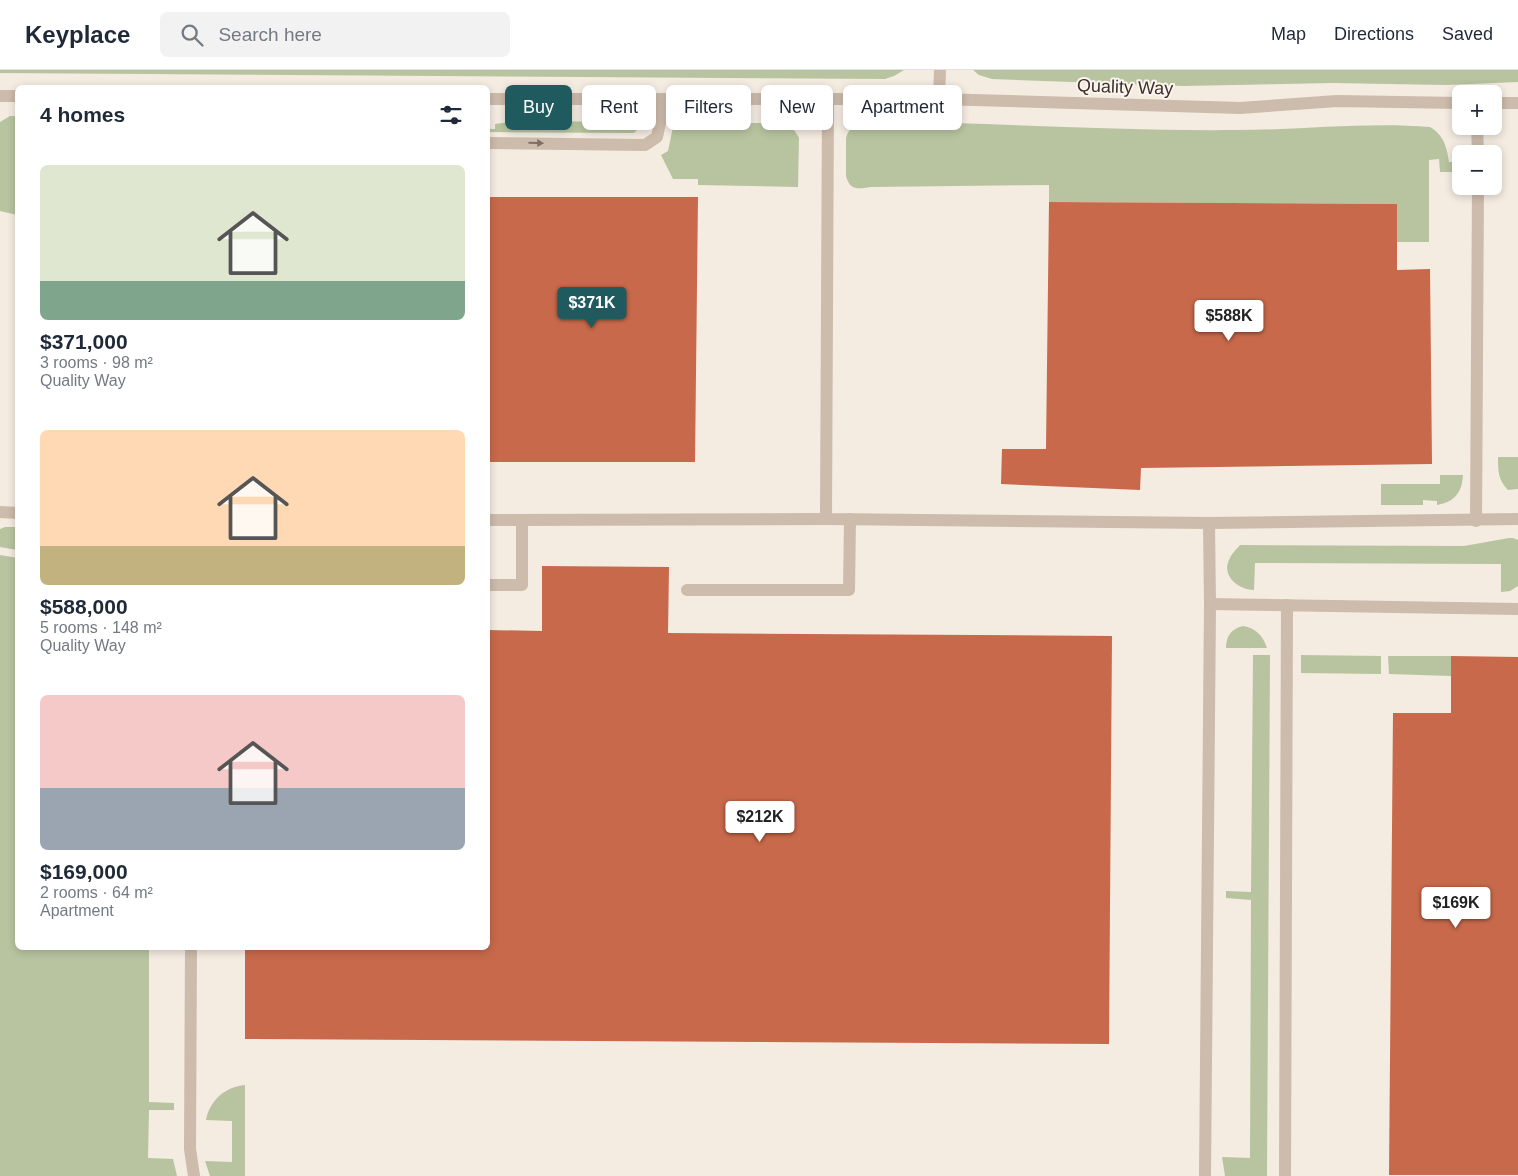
<!DOCTYPE html>
<html lang="en">
<head>
<meta charset="utf-8">
<style>
  body { margin:0; font-family:Helvetica,sans-serif; background:#f2f2f3; color:#1f2937; height:100vh; display:flex; flex-direction:column; font-size:19px; white-space:nowrap }
  * { box-sizing:border-box; margin:0 }
  p { font-size:16px; color:#747a83 }
  .icon { flex:none; width:28px; height:28px; fill:none; stroke:currentColor; stroke-width:2; stroke-linecap:round; stroke-linejoin:round }
  .map { position:relative; flex:1; overflow:hidden }
  .drawer { position:absolute; left:15px; top:15px; width:475px; height:865px; display:flex; flex-direction:column; background:#fff; border-radius:8px; box-shadow:0 2px 8px #0003 }
  .drawer>* { flex:none }
  .guide { position:absolute; left:505px; top:15px; width:475px; height:45px; display:flex; gap:10px }
  .tools { position:absolute; left:1452px; top:15px; display:grid; gap:10px }
  .tools a { display:grid; place-items:center; width:50px; height:50px; border-radius:8px; background:#fff; box-shadow:0 2px 8px #0003; font-size:25px }
  .price { position:absolute; translate:-50% -42px; padding:0 11px; border-radius:5px; background:#fff; color:#222; font-size:16px; line-height:32px; filter:drop-shadow(0 1px 2px #0008) }
  .price::after { content:''; position:absolute; left:50%; top:30px; width:15px; height:11px; margin-left:-8px; background:inherit; clip-path:polygon(0 0,100% 0,50% 100%) }
  .price.on { background:#1f5a5e; color:#fff }
  ul { padding:0; list-style:none }
  li { display:grid; align-content:center; gap:10px; height:265px; padding:0 25px }
  li span { display:grid; place-items:center; height:155px; border-radius:8px; color:#555 }
  li>.icon { margin-inline-start:auto }
  span .icon { width:90px; height:90px; fill:#fffc; stroke-width:1 }
  li b { font-size:21px }
  h2 { display:flex; justify-content:space-between; align-items:center; height:60px; padding:0 25px; font-size:21px }
  .pill { padding:0 18px; border-radius:8px; background:#fff; box-shadow:0 2px 8px #0003; font-size:18px; line-height:45px }
  .pill.on { background:#1f5a5e; color:#fff }
  header { display:flex; align-items:center; gap:30px; box-sizing:border-box; height:70px; padding:0 25px; background:#fff; border-bottom:1px solid #e0e1e3 }
  header strong { font-size:24px }
  nav { display:flex; gap:28px; margin-inline-start:auto; font-size:18px }
  .search { width:350px; height:45px; background:#f2f2f3; display:flex; align-items:center; gap:12px; box-sizing:border-box; padding:0 18px; border-radius:8px; color:#747a83; font-size:19px }
  .map>svg:first-child { display:block }
  .green { fill:#b8c4a0 }
  .building { fill:#c8694b }
  .lines { fill:none; stroke-linecap:round; stroke-linejoin:round }
  .minor { stroke:#cdbbac; stroke-width:12 }
  .oneway { fill:#7d6f65 }
  .labels { text-anchor:middle; dominant-baseline:central; stroke-width:4; stroke-linejoin:round; paint-order:stroke }
  .street-label { font-size:18px; fill:#3b302b; stroke:#fbf5ee }
</style>
</head>
<body>
<header>
<strong>Keyplace</strong>
<div class="search"><svg class="icon" aria-label="search" viewBox="0 0 24 24"><circle cx="10" cy="10" r="6"/><path d="M15 15l6 6"/></svg>Search here</div>
<nav><a>Map</a><a>Directions</a><a>Saved</a></nav>
</header>
<div class="map">
<svg width="1518" height="1106" viewBox="0 0 1518 1106">
  <rect width="100%" height="100%" fill="#f4ebe1"/>
  <g class="green">
    <path d="M0 0H904L894 6 885 9 0 3Z"/>
    <path d="M973 0H1518V12L1447 15 1333 13 1183 16 992 9 979 5Z"/>
    <path d="M10 46H17V145L0 141V52Z"/>
    <path d="M518 51 631 52 638 55V59L634 63 488 62V53H489V59H495V54Z"/>
    <path d="M678 53H782C791 55 794 59 799 68L798 117 698 115V109H673L661 85 668 81 673 57Z"/>
    <path d="M953 53C1048 56 1142 61 1237 60 1301 60 1366 52 1430 57 1444 65 1447 78 1449 92H1461V102H1440L1439 89 1429 90V172H1397V134L1049 132V115L871 117C858 119 850 121 846 106V68C848 62 850 58 856 55Z"/>
    <path d="M1498 387H1518V419H1517L1508 420C1498 410 1498 401 1498 387Z"/>
    <path d="M1440 405H1463C1462 422 1455 432 1437 435V431L1423 430V435H1381V414H1440Z"/>
    <path d="M5 457H17V480L0 477V459Z"/>
    <path d="M1509 468H1513L1518 470V516L1510 521 1501 522V494L1255 493 1254 520C1238 520 1220 505 1230 488 1232 483 1237 479 1240 475L1464 476Z"/>
    <path d="M0 485 18 488V878H149V1032L174 1033V1040H149L148 1088 173 1089 177 1106H0Z"/>
    <path d="M1243 556C1256 558 1263 566 1267 578H1226C1226 566 1231 559 1243 556Z"/>
    <path d="M1253 585H1270L1267 1106H1225L1222 1087 1250 1088 1251 830 1226 828V821L1251 822Z"/>
    <path d="M1301 585 1381 586V604L1301 603Z"/>
    <path d="M1388 586H1451V606L1389 604Z"/>
    <path d="M245 1015V1106H210L205 1091 232 1092V1051L206 1050C210 1030 225 1017 245 1015Z"/>
  </g>
  <g class="building">
    <path d="M488 127H698L695 392H488Z"/>
    <path d="M1049 132 1397 134V200L1430 199 1432 394 1141 398 1140 420 1001 414 1002 379H1046Z"/>
    <path d="M542 496 669 497 668 563 1112 566 1109 974 245 969V878H488V560L542 561Z"/>
    <path d="M1451 586 1518 587V1105H1389L1393 643H1451Z"/>
  </g>
  <g class="lines">
    <g class="minor">
      <path d="M0 26H18"/>
      <path d="M488 29H939L1240 38 1337 31 1461 33"/>
      <path d="M828 29 826 449 1209 453 1210 534 1205 1106"/>
      <path d="M939 29 940 0"/>
      <path d="M1494 33H1518"/>
      <path d="M1477 56 1478 84"/>
      <path d="M488 73 645 75 657 67 660 53V29"/>
      <path d="M0 442 18 443"/>
      <path d="M488 450 826 449"/>
      <path d="M1476 451 1478 116"/>
      <path d="M1209 453 1518 449"/>
      <path d="M488 515H522V450"/>
      <path d="M687 520H849L850 449"/>
      <path d="M1210 534 1518 539"/>
      <path d="M191 878 190 1079 194 1106"/>
      <path d="M1285 1106 1287 535"/>
    </g>
  </g>
  <defs><path id="oneway-solid" d="M-6-.8H1V-3.2L6.5 0L1 3.2V.8H-6Z" transform="scale(1.25)"/></defs>
  <use class="oneway" href="#oneway-solid" transform="translate(536 73) rotate(1)"/>
  <g class="labels">
    <g class="street-label">
      <text transform="translate(1125 17) rotate(2)">Quality Way</text>
    </g>
  </g>
</svg>
<div class="tools">
<a>+</a>
<a>−</a>
</div>
<b class="price on" style="left:592px;top:259px">$371K</b>
<b class="price" style="left:1229px;top:272px">$588K</b>
<b class="price" style="left:760px;top:773px">$212K</b>
<b class="price" style="left:1456px;top:859px">$169K</b>
<div class="guide">
<a class="pill on">Buy</a>
<a class="pill">Rent</a>
<a class="pill">Filters</a>
<a class="pill">New</a>
<a class="pill">Apartment</a>
</div>
<section class="drawer">
<h2>4 homes<svg class="icon" aria-label="filters" viewBox="0 0 24 24"><path d="M4 7h16M4 17h16"/><circle cx="9" cy="7" r="2"/><circle cx="15" cy="17" r="2"/></svg></h2>
<ul>
<li><span style="background:linear-gradient(#dfe7d0 75%,#7fa58c 0)"><svg class="icon" aria-label="home" viewBox="0 0 24 24"><path d="M3 11l9-7 9 7M6 9v11h12V9"/></svg></span><div><b>$371,000</b><p>3 rooms · 98 m²</p><p>Quality Way</p></div></li>
<li><span style="background:linear-gradient(#ffd9b3 75%,#c2b280 0)"><svg class="icon" aria-label="home" viewBox="0 0 24 24"><path d="M3 11l9-7 9 7M6 9v11h12V9"/></svg></span><div><b>$588,000</b><p>5 rooms · 148 m²</p><p>Quality Way</p></div></li>
<li><span style="background:linear-gradient(#f6c9c9 60%,#9aa5b1 0)"><svg class="icon" aria-label="home" viewBox="0 0 24 24"><path d="M3 11l9-7 9 7M6 9v11h12V9"/></svg></span><div><b>$169,000</b><p>2 rooms · 64 m²</p><p>Apartment</p></div></li>
</ul>
</section>
</div>
</body>
</html>
